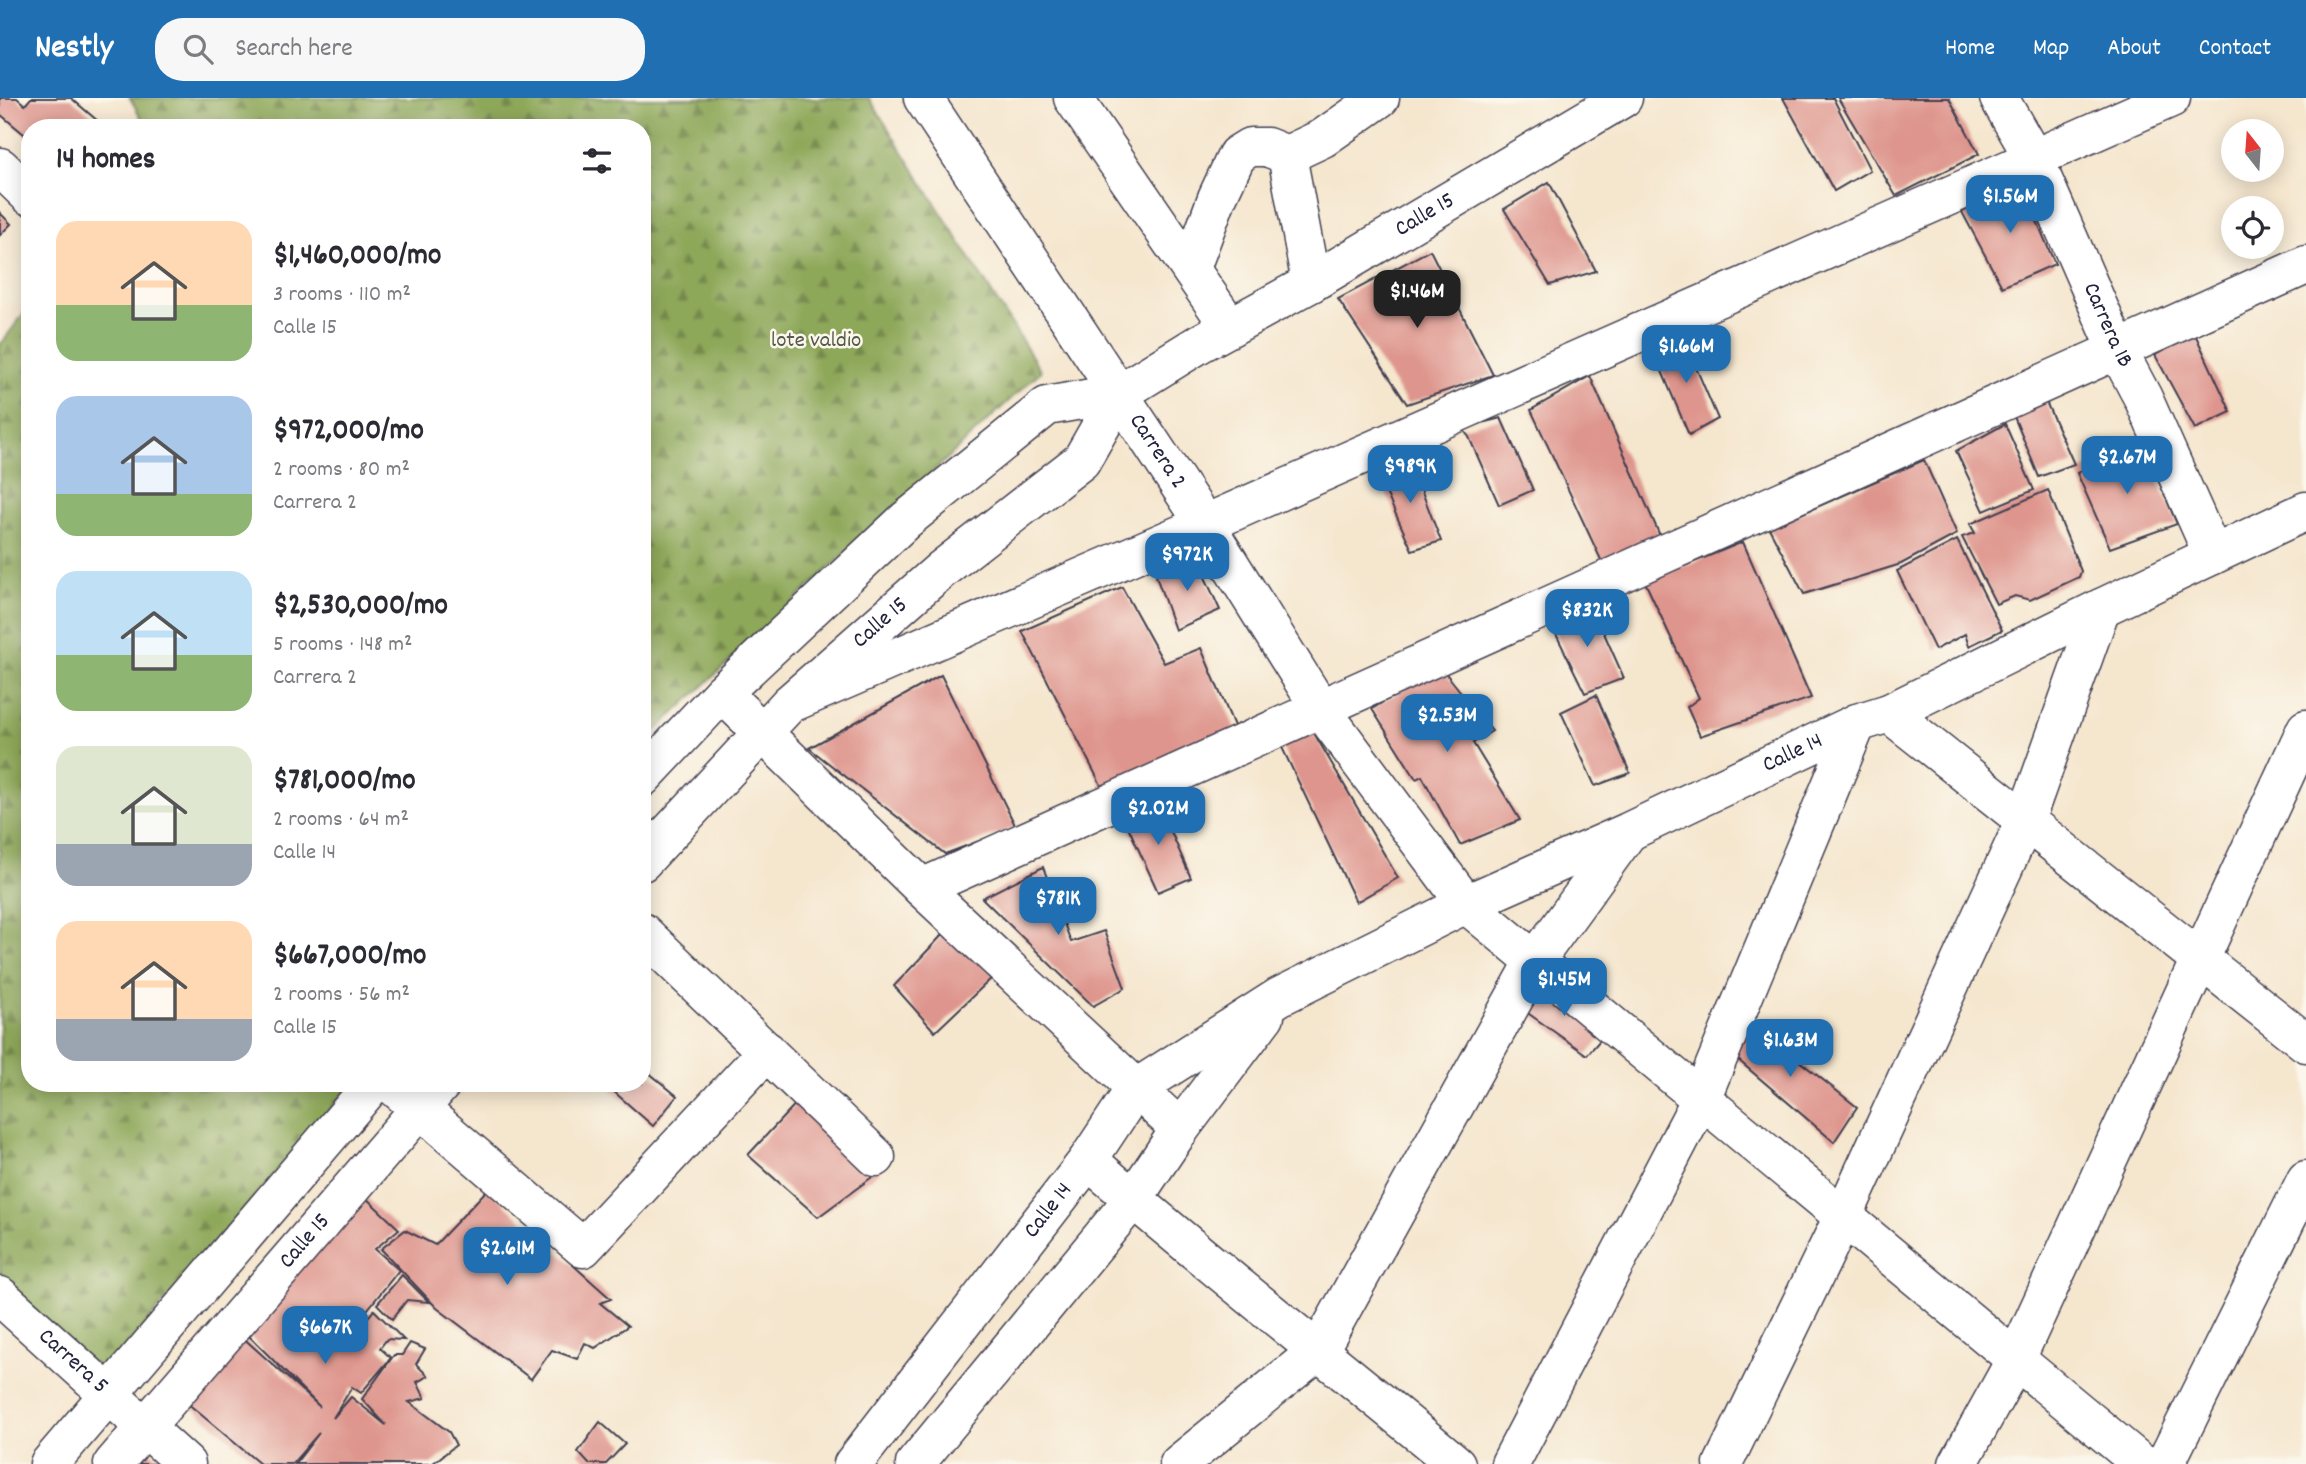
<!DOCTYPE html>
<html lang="en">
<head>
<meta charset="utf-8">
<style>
  body { margin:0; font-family:Dekko,sans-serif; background:#f7f7f7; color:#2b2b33; height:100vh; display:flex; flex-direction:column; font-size:26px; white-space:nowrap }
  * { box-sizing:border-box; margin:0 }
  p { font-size:23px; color:#7c7c81 }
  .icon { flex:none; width:38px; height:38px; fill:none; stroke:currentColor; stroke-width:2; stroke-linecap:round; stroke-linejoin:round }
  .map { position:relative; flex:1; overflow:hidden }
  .side { position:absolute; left:21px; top:21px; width:630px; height:973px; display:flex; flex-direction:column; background:#fff; border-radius:28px; box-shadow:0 4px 18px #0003 }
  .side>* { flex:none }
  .needle { width:46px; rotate:343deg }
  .buttons { position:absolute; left:2221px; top:21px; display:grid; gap:14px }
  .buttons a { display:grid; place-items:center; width:63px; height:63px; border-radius:50%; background:#fff; box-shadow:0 4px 18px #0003; font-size:35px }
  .price { position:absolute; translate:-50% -60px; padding:0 16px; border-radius:14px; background:#1f6fb2; color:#fff; font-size:23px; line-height:46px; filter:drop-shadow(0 2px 4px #0008) }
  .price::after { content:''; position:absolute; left:50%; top:42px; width:21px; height:16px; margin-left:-10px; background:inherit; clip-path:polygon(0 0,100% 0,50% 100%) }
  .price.selected { background:#222; color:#fff }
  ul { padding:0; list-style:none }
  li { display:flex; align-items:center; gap:21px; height:175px; padding:0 35px }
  li span { display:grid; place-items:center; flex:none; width:196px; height:140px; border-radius:21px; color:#555 }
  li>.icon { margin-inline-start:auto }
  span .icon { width:84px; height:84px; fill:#fffc; stroke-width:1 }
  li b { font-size:30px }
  h2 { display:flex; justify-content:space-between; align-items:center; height:84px; padding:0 35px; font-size:30px }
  header { display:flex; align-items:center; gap:42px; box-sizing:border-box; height:98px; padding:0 35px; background:#1f6fb2; color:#fff }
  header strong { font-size:33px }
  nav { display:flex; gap:38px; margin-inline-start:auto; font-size:24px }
  .search { width:490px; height:63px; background:#f7f7f7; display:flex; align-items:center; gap:18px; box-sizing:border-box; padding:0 24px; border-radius:28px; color:#7c7c81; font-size:26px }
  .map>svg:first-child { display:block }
  .forest { fill:url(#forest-firs); stroke:#58654a; stroke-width:2 }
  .building { fill:#de958d }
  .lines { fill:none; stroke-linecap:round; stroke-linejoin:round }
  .minor-casing { stroke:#423f51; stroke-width:41 }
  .minor { stroke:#fff; stroke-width:38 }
  .labels { text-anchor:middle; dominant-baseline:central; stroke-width:5; stroke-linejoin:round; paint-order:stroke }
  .street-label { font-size:23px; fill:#22223b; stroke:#fbf7ec }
  .park-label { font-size:23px; fill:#555a49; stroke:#fbf7ec }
</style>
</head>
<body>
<header>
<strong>Nestly</strong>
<div class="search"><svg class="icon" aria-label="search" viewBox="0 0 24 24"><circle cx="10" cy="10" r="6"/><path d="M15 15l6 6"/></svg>Search here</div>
<nav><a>Home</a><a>Map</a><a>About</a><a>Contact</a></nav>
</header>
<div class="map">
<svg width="2306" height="1366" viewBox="0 0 2306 1366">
  <defs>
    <pattern id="forest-firs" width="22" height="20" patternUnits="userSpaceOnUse" patternTransform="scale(1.75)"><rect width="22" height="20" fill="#8ea85a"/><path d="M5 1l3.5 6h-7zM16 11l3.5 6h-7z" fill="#74884c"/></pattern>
  </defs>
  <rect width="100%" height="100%" fill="#fbf7ec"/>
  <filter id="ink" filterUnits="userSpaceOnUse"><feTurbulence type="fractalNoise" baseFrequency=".0143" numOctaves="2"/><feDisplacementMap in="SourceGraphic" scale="14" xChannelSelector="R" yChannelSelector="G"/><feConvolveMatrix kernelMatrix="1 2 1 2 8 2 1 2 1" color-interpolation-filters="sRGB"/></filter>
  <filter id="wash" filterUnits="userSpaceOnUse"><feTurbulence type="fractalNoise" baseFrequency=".00686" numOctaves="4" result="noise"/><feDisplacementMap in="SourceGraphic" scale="28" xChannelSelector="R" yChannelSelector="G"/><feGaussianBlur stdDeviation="1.57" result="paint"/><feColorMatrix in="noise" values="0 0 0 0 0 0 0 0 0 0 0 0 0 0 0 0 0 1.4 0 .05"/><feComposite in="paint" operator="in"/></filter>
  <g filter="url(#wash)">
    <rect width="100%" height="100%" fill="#f5e6ce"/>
    <g class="forest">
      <path d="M130 0H869L1041 273 654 634 642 648V30H147Z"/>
      <path d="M30 207V985H353L103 1276 0 1181V247Z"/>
    </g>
    <g id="blocks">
      <g class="building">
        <path d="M0 0H17L25 7 31 0H71L106 30H30V41L0 16Z"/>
        <path d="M1783 0H1833L1870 72 1834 93Z"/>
        <path d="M1838 0H1949L1979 56 1896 98Z"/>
        <path d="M2020 83 2055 166 2002 189 1962 114Z"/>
        <path d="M1549 84 1596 173 1550 187 1504 111Z"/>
        <path d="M0 115 11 126 0 137Z"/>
        <path d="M1430 152 1493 277 1407 306 1338 201Z"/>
        <path d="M2195 236 2231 314 2195 331 2155 257Z"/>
        <path d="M1682 237 1718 321 1689 337 1653 252Z"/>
        <path d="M1590 278 1661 440 1602 464 1531 312Z"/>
        <path d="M2042 295 2074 366 2039 379 2010 309Z"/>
        <path d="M1501 320 1533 392 1499 407 1469 339 1462 330Z"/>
        <path d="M2005 326 2034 392 1984 413 1956 353Z"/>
        <path d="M2141 341 2177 426 2110 450 2077 375Z"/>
        <path d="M1409 360 1441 443 1412 452 1378 377Z"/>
        <path d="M1924 362 1957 436 1901 466 1804 496 1769 430Z"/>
        <path d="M2048 392 2081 473 2079 479 2030 502 2015 498 1996 506 1962 439 1975 435 1970 426Z"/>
        <path d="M1957 442 2002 532 1969 548 1965 536 1935 552 1897 473Z"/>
        <path d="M1743 444 1811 600 1700 638 1687 609 1699 600 1645 484Z"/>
        <path d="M1194 455 1220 512 1175 532 1156 478Z"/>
        <path d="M1122 489 1164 565 1201 550 1237 635 1104 693 1022 533Z"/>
        <path d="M1591 506 1624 580 1585 595 1550 524Z"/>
        <path d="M1440 568 1492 633 1473 645 1520 722 1460 747 1422 678 1416 681 1372 611Z"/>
        <path d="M941 577 1016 729 945 756 809 650Z"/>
        <path d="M1596 597 1630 675 1595 688 1561 614Z"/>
        <path d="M1310 628 1398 780 1356 804 1278 641Z"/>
        <path d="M1157 701 1191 780 1158 794 1125 722Z"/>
        <path d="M1043 769 1071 844 1104 833 1125 890 1093 908 982 800Z"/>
        <path d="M945 834 995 877 935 934 894 888Z"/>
        <path d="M1544 881 1608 933 1587 957 1522 911Z"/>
        <path d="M1744 919 1857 1009 1834 1044 1722 948Z"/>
        <path d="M642 969 677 998 653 1028 604 985H642Z"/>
        <path d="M801 1000 879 1074 818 1119 748 1057Z"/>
        <path d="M488 1091 611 1201 600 1205 628 1228 595 1250 585 1245 577 1261 552 1252 531 1281 437 1210 381 1151 405 1132 435 1147Z"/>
        <path d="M364 1098 399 1131 375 1151 399 1172 356 1226 359 1230 374 1212 404 1242 387 1241 380 1250 391 1260 361 1295 352 1289 333 1320 351 1299 386 1327 362 1301 394 1257H402L410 1245 425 1251 416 1266 428 1278 417 1284 425 1300 409 1304 449 1334 456 1347 432 1366H295L319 1335 292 1366H260L180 1299 240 1237 320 1309 243 1232Z"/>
        <path d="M402 1177 429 1204 407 1202 392 1221 377 1206Z"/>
        <path d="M600 1324 625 1346 606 1366H589L578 1354Z"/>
        <path d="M145 1349 165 1366H130Z"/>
      </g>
    </g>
  </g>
  <g filter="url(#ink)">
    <use href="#blocks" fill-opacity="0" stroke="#423f51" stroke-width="2"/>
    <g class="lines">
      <defs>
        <g id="minor">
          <path id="s1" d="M923 0 1205 426 1320 610 1466 806 2142 1366"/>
          <path d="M1073 0 1230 229"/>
          <path id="s2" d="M1999 0 2034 61 2117 251 2143 300 2213 457"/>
          <path d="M1287 57 1311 185"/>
          <path d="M0 69 30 98"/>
          <path d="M1191 170 1217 100 1237 57 1250 49H1267L1287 57 1323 40 1380 0"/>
          <path d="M722 595 922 790 1180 1031"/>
          <path d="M789 606 1205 426 2171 0"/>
          <path d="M1889 615 2306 945"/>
          <path id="s3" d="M642 680 722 595 906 422 1047 308 1120 295 1199 246 1311 185 1623 0"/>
          <path id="s4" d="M642 764 789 606 941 472 1081 363 1120 295"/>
          <path d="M922 790 2306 167"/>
          <path d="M642 834 876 1059"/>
          <path d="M390 985 583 1150 767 953"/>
          <path d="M1088 1062C1208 1167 1334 1264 1456 1366"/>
          <path id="s5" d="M0 1198 186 1366"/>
          <path d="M49 1366 374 985"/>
          <path id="s6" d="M113 1366 442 985"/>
          <path id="s7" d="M853 1366 1088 1062 1135 991 1279 899 1466 806 1628 734 1857 625 1889 615 2101 510 2306 413"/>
          <path d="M915 1366 1133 1101 1180 1031 1265 918"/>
          <path d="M1179 1366 1319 1252 1535 863 1627 736"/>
          <path d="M1510 1366 1701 1001 1857 625"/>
          <path d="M1723 1366 1843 1119 2025 723 2101 510"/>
          <path d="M1958 1366 2016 1261 2306 631"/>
          <path d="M2165 1366 2306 1082"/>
        </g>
      </defs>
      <use href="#minor" class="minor-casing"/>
      <use href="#minor" class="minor"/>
    </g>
  </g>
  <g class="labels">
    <g class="street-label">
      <text stroke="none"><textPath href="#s3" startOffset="978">Calle 15</textPath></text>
      <text stroke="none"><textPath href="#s2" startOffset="252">Carrera 1B</textPath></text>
      <text stroke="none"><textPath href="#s1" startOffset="424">Carrera 2</textPath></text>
      <text stroke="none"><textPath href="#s4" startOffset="338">Calle 15</textPath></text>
      <text stroke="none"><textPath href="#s7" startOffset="1209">Calle 14</textPath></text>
      <text stroke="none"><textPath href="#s7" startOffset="320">Calle 14</textPath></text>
      <text stroke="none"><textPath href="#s6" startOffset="294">Calle 15</textPath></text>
      <text stroke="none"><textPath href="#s5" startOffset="98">Carrera 5</textPath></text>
    </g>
    <g class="park-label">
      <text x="816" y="243">lote valdio</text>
    </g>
  </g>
</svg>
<div class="buttons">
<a><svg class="needle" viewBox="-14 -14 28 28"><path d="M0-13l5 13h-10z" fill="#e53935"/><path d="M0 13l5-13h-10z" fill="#7c7c81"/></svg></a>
<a><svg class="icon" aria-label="locate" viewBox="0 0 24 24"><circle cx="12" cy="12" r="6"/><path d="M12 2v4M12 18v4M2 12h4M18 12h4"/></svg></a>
</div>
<b class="price" style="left:2010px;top:137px">$1.56M</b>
<b class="price selected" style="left:1417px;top:232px">$1.46M</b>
<b class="price" style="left:1686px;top:287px">$1.66M</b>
<b class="price" style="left:2127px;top:398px">$2.67M</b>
<b class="price" style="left:1410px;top:407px">$989K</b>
<b class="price" style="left:1187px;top:495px">$972K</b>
<b class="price" style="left:1587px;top:551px">$832K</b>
<b class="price" style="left:1447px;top:656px">$2.53M</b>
<b class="price" style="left:1158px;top:749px">$2.02M</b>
<b class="price" style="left:1058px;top:839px">$781K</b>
<b class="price" style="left:1564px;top:920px">$1.45M</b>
<b class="price" style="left:1790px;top:981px">$1.63M</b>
<b class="price" style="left:507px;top:1189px">$2.61M</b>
<b class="price" style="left:325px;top:1268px">$667K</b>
<section class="side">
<h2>14 homes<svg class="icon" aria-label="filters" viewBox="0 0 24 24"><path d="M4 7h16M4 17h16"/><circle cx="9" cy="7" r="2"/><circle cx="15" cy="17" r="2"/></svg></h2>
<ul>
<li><span style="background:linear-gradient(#ffd9b3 60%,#8fb573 0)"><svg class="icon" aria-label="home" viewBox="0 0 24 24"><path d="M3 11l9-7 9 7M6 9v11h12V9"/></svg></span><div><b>$1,460,000/mo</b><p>3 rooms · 110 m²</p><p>Calle 15</p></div></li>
<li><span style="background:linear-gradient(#a9c7e8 70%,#8fb573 0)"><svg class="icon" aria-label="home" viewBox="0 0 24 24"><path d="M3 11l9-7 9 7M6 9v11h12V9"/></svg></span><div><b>$972,000/mo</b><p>2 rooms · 80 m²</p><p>Carrera 2</p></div></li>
<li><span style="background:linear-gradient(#bfe0f5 60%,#8fb573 0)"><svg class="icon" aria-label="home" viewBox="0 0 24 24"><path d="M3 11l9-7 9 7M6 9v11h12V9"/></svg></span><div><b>$2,530,000/mo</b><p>5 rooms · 148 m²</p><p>Carrera 2</p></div></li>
<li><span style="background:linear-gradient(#dfe7d0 70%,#9aa5b1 0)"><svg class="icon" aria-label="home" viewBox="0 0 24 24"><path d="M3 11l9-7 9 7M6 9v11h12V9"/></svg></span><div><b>$781,000/mo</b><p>2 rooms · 64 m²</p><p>Calle 14</p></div></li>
<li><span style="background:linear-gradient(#ffd9b3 70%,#9aa5b1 0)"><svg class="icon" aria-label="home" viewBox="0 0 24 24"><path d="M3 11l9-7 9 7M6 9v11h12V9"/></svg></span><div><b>$667,000/mo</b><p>2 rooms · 56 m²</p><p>Calle 15</p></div></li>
</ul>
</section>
</div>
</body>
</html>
